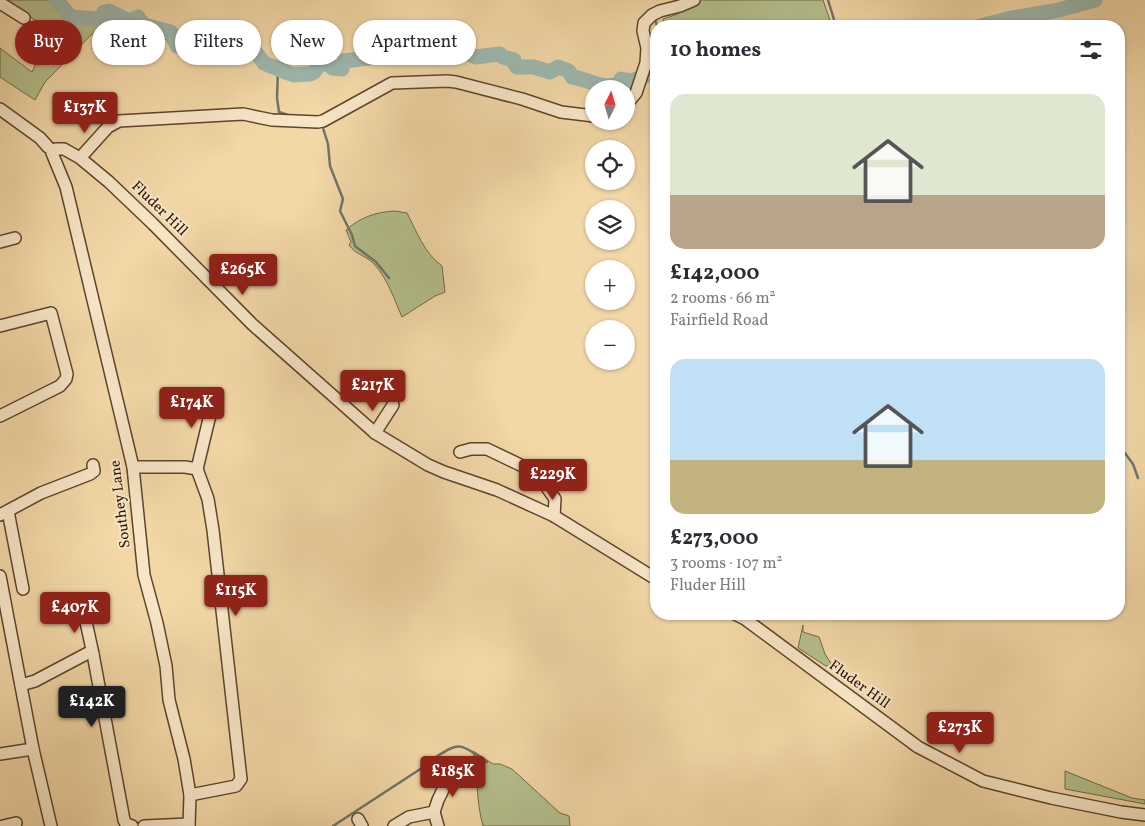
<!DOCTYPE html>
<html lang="en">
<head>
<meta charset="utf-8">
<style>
  body { margin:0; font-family:Vollkorn,serif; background:#f7f7f7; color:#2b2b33; height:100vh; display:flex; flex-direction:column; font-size:19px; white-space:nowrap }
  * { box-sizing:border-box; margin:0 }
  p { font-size:16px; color:#7c7c81 }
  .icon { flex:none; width:28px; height:28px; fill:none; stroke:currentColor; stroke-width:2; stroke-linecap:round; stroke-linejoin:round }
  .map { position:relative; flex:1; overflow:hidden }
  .side { position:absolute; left:650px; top:20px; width:475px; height:600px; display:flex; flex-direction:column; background:#fff; border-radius:20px; box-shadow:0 1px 4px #0004 }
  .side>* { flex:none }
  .top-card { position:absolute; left:15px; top:20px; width:475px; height:45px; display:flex; gap:10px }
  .needle { width:32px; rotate:5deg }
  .controls { position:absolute; left:585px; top:80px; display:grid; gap:10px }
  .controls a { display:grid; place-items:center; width:50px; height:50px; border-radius:50%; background:#fff; box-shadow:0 1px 4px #0004; font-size:25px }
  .price { position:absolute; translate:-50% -42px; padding:0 11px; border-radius:5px; background:#8f2418; color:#fff; font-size:16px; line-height:32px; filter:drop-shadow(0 1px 2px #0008) }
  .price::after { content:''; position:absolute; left:50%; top:30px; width:15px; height:11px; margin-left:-8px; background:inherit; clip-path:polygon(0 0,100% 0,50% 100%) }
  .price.selected { background:#222; color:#fff }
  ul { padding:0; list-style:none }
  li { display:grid; align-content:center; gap:10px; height:265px; padding:0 20px }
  li span { display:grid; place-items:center; height:155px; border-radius:15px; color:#555 }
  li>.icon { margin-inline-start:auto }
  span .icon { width:90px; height:90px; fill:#fffc; stroke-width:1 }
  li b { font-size:21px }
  h2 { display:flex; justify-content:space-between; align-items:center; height:60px; padding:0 20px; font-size:21px }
  .pill { padding:0 18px; border-radius:22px; background:#fff; box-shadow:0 1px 4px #0004; font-size:18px; line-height:45px }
  .pill.selected { background:#8f2418; color:#fff }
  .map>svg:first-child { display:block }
  .green { fill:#b4bf8c; stroke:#706a46 }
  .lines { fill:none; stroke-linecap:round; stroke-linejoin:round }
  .stream { stroke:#6f7669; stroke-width:2.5 }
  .river { stroke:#9cb8ae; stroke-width:15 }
  .minor-casing { stroke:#5e452a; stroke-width:14 }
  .minor { stroke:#f7e5c6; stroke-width:11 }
  .labels { text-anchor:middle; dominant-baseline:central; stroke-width:4; stroke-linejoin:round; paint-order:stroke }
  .street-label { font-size:15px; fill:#2c1401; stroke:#f7e5c6 }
</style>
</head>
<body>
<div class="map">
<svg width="1145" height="826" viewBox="0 0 1145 826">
  <rect width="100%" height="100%" fill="#f2d7a7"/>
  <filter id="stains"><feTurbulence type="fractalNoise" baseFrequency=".004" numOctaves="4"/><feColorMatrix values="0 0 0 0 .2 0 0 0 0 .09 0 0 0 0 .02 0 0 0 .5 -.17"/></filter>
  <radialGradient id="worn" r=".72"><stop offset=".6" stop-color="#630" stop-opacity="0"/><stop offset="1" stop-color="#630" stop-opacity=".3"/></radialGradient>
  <g class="green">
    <path d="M3 0H55L71 17 99 19 103 18 104 12 109 11 129 21 138 17 145 25 171 32 177 46C188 44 200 47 210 43L213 49 207 53 174 50 163 36 129 28 108 27 91 35 45 82 35 100 0 77V48L32 72 51 30Z"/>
    <path d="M699 0H823L832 26H663V19L678 14Z"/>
    <path d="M395 211 407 213C417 232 424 253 442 266L445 292 435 296 402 317C394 299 388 279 374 264 367 256 356 255 349 245L351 242 346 230C361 217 376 212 395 211Z"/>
    <path d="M803 625V632L819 637 825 654 832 665 826 666 798 648Z"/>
    <path d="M473 751 493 764H500L512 769 560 813 569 816 570 826H483C476 802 478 776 473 751Z"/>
    <path d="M1065 771 1132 798 1145 800V804L1065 789Z"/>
  </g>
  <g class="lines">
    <g class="stream">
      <path d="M828 0 836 26"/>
      <path d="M655 18 657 26"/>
      <path d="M278 69 277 98 279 112 291 116"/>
      <path d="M323 128 328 144 330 166 343 199 340 211 352 235 355 246 376 262 389 278"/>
      <path d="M1119 445 1133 464 1138 478"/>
      <path d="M429 761C461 742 456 741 487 762"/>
      <path d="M333 826 428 764"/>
    </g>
    <g class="river">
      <path d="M56 0 71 17 99 19 103 18 104 12 109 11 129 21 138 17 144 25 171 32 177 46C188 44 200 47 210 43L213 49H217L235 34 248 42 264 63 288 73 294 75 310 74 314 72 320 63 323 61 333 68 342 69 344 61 376 57 382 51 384 47C395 48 398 53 408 46L415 47 421 42 424 36C433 34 432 38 439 42 445 46 441 41 447 44 453 47 453 53 461 54L464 52 475 57 500 54 503 57 514 60V63L517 67H534L550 72 558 67 569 71 572 77C588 79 604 91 620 83L621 79 631 81 656 72"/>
      <path d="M980 26 1012 18 1059 10 1095 0"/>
    </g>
    <defs>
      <g id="minor">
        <path d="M0 3 24 18"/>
        <path d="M626 105 636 93 646 63 647 48 643 31 644 23 652 15 660 11 680 6 694 0"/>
        <path d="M0 109 40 138 48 147"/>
        <path d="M610 121H614"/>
        <path d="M55 149H64L80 158 109 182 153 224 252 324 375 433 428 465 444 472 497 490 554 516 656 579"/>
        <path d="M52 153 66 187 133 467 144 575 157 623 166 666 169 700 184 759 190 795 189 826"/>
        <path d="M80 158 108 127 119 121 243 114 272 120 318 122 323 121 392 83 447 81 456 82 522 99 561 112 594 116"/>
        <path d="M0 242 15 238"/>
        <path d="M0 326 51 313 67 374 66 379 60 386 0 416"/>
        <path d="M375 433 393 405"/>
        <path d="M460 452 471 449H487L537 473 555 499 554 516"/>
        <path d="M133 467H185L197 469 208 499 213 530 241 779 236 786 190 795"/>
        <path d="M197 469 209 419 217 397"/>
        <path d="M8 511 23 589"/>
        <path d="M0 515 41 493 90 474 94 471 93 465"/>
        <path d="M0 576 33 749 51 826"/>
        <path d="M83 608 93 654"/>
        <path d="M735 614 745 619 918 747 983 781 1051 798 1121 812 1145 815"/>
        <path d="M21 685 35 681 88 653 93 654 124 820 126 824 132 826"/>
        <path d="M0 754 33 749"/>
        <path d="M434 812 438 800 450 775"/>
        <path d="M358 819 362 826"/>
        <path d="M3 826 16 823"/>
        <path d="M144 826 189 824"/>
        <path d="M394 826 409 817 434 812 438 826"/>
      </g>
    </defs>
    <use href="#minor" class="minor-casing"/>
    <use href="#minor" class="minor"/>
  </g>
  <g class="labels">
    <g class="street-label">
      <text transform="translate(159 209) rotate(44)">Fluder Hill</text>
      <text transform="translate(121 504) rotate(-97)">Southey Lane</text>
      <text transform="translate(859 685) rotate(36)">Fluder Hill</text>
    </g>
  </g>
  <rect width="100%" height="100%" filter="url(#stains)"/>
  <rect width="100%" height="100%" fill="url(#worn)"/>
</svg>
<div class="controls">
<a><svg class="needle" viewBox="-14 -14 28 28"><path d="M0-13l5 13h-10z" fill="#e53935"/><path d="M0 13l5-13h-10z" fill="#7c7c81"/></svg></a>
<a><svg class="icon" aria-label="locate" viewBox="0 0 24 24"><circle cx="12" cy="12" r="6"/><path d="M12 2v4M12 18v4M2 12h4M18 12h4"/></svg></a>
<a><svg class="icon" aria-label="layers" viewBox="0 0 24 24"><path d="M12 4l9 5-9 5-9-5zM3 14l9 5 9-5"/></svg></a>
<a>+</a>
<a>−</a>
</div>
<b class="price" style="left:85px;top:134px">£137K</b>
<b class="price" style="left:243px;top:296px">£265K</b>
<b class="price" style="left:373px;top:412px">£217K</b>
<b class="price" style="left:192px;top:429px">£174K</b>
<b class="price" style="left:553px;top:501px">£229K</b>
<b class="price" style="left:236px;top:617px">£115K</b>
<b class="price" style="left:75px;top:634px">£407K</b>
<b class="price selected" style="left:92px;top:728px">£142K</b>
<b class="price" style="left:960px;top:754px">£273K</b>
<b class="price" style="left:453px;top:798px">£185K</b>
<div class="top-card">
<a class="pill selected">Buy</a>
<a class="pill">Rent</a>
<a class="pill">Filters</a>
<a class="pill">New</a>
<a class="pill">Apartment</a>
</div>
<section class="side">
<h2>10 homes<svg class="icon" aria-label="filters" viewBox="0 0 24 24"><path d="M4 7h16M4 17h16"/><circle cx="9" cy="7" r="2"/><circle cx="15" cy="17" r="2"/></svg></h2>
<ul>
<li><span style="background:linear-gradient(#dfe7d0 65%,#b9a48a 0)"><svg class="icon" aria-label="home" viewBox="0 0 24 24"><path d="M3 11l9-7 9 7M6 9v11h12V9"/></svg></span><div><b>£142,000</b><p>2 rooms · 66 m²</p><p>Fairfield Road</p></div></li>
<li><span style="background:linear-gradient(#bfe0f5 65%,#c2b280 0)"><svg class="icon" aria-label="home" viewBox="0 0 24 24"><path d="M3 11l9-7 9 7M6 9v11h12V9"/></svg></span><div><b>£273,000</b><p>3 rooms · 107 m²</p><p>Fluder Hill</p></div></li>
</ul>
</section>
</div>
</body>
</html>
